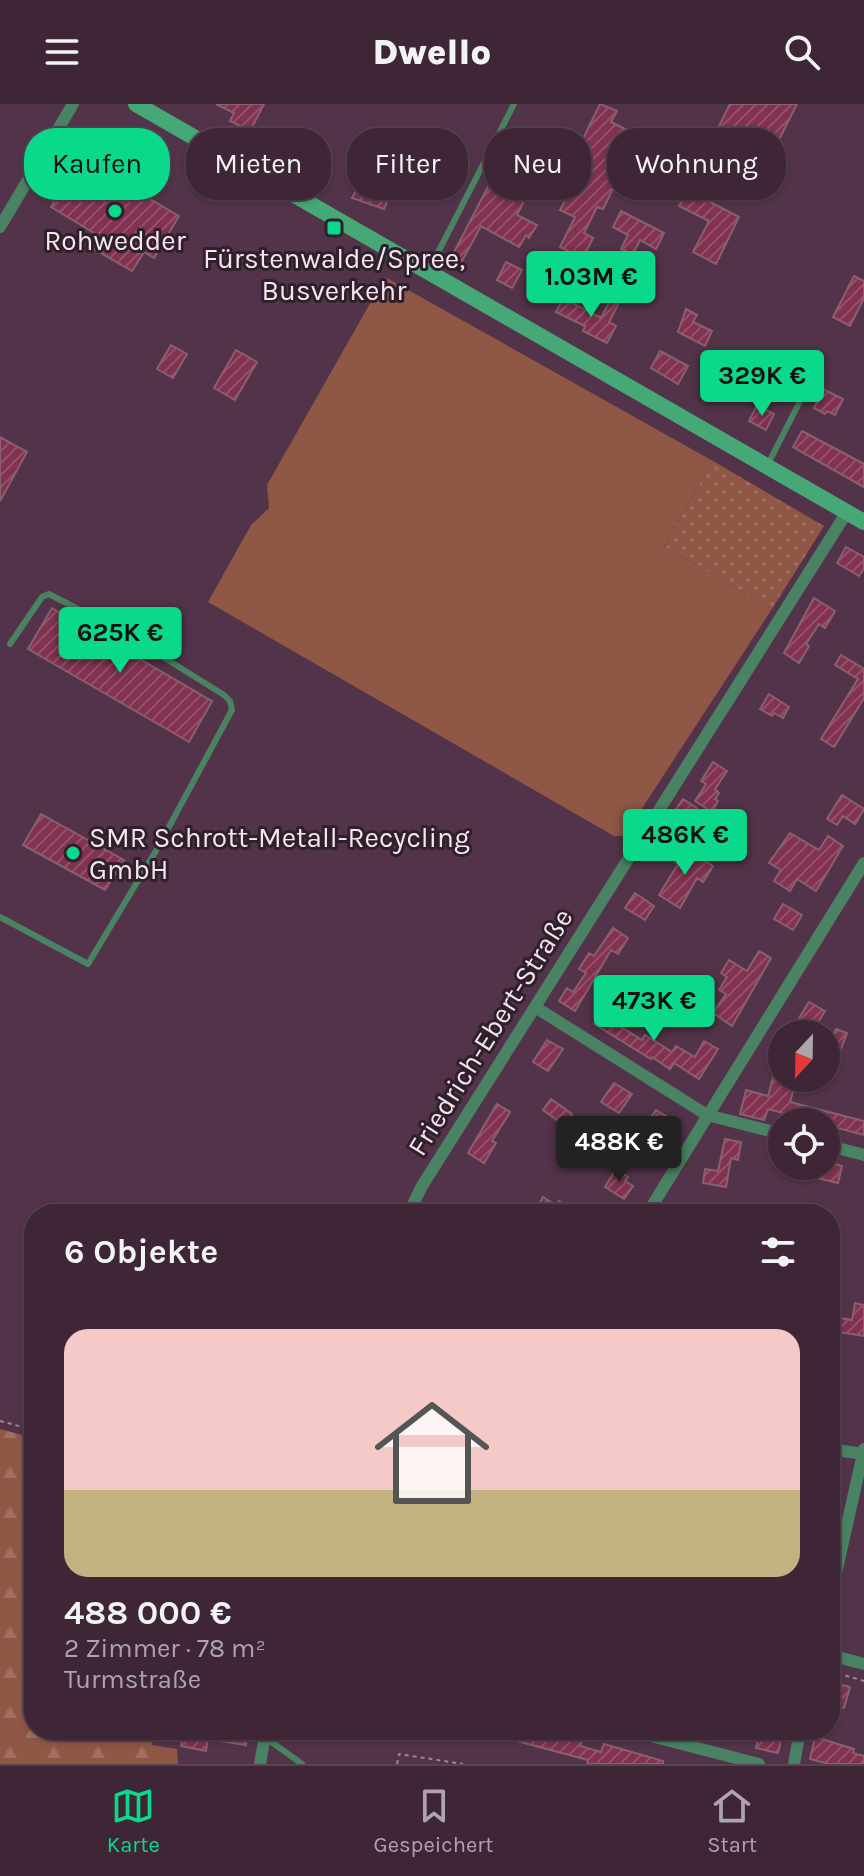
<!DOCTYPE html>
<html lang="de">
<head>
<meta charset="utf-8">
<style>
  body { margin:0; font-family:Karla,sans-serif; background:#493242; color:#f1f3f6; height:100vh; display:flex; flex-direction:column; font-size:30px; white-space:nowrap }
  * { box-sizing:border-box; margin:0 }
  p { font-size:26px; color:#ada5ad }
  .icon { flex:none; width:44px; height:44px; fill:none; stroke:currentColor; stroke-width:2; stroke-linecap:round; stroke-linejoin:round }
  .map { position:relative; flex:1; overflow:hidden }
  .drawer { position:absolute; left:24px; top:1100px; width:816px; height:536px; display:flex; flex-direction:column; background:#3e2637; border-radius:32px; box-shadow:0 2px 6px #0004,0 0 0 2px #574352 }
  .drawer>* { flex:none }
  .top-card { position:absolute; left:24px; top:24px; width:816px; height:72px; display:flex; gap:16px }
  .needle { width:52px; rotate:202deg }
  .fabs { position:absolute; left:768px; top:916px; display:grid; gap:16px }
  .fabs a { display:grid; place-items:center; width:72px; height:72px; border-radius:50%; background:#3e2637; box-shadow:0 2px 6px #0004,0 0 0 2px #574352; font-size:40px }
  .price { position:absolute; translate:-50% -68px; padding:0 18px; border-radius:8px; background:#0ad98b; color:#111; font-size:26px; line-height:52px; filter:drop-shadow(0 2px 4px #0008) }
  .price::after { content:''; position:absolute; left:50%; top:48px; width:24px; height:18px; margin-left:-12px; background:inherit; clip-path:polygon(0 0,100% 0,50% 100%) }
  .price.active { background:#222; color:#fff }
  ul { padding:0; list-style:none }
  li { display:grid; align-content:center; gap:16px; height:424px; padding:0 40px }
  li+li { border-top:2px solid #574352 }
  li span { display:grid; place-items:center; height:248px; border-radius:24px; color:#555 }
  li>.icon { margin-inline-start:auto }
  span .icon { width:144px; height:144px; fill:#fffc; stroke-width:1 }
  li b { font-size:34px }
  h2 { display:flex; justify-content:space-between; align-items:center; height:96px; padding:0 40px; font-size:34px }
  .tag { padding:0 28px; border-radius:32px; background:#3e2637; box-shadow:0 2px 6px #0004,0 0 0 2px #574352; font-size:28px; line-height:72px }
  .tag.active { background:#0ad98b; color:#111 }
  header { display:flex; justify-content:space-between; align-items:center; height:104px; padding:0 40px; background:#3e2637; font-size:36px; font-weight:800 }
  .dock { display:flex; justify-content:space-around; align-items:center; height:112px; border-top:2px solid #574352; background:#3e2637; font-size:22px; color:#ada5ad }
  .dock a { display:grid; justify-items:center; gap:4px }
  .dock .active { color:#0ad98b }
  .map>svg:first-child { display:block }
  .grass { fill:#8e5746 }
  .forest { fill:url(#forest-firs) }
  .park { fill:url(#park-dots) }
  .building { fill:url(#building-hatch); stroke:#89606d; stroke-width:2 }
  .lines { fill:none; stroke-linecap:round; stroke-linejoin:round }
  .path { stroke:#a08597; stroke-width:2; stroke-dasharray:4 4; stroke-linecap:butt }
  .lane { stroke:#498363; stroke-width:6 }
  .street { stroke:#498363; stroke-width:12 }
  .secondary { stroke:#46a876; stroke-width:16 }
  .poi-dot { fill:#0ad98b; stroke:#2f212b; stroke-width:3 }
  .labels { text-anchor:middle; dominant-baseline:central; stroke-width:6; stroke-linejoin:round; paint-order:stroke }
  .poi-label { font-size:28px; fill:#f8e3f1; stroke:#2f212b }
  .street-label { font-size:28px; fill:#f8e3f1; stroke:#2f212b }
</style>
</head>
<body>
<header><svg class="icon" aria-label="menu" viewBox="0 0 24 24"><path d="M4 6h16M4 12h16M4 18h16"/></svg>Dwello<svg class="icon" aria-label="search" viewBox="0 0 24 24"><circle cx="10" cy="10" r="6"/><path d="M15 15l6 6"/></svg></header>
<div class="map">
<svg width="864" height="1660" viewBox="0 0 864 1660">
  <defs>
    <pattern id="forest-firs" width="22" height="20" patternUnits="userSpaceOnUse" patternTransform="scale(2)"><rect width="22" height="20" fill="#8e5746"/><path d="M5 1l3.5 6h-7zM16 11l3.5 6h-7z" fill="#9f6f61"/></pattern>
    <pattern id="park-dots" width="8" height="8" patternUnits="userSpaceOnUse" patternTransform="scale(2)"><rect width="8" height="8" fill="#8e5746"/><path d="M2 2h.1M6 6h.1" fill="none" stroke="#9f6f61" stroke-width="1.8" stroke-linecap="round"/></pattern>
    <pattern id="building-hatch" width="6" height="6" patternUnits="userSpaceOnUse" patternTransform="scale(2)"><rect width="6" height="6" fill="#823151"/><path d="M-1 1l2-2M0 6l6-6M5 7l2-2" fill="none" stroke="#944f6a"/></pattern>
  </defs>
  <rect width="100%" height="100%" fill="#533349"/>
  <path class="grass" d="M385 173 713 357 664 442 772 505 624 732H614L208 498 251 421 269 404 267 381Z"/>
  <path class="forest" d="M0 1325 34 1334V1626H155L152 1641 177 1645 178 1660H0Z"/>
  <path class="park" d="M713 357 824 422 772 505 664 442Z"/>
  <g class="building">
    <path d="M216 0H264L250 27 230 17 234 9Z"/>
    <path d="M600 0 617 7 611 18 639 32 603 105 597 103 584 129 593 134 583 154 560 143 575 113 560 106 569 89 559 84Z"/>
    <path d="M730 0H797L752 89 722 74 710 98 739 113 716 160 693 148 709 117 679 102 692 77 697 80 715 45 709 42Z"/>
    <path d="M377 33 392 40 386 51 405 60 416 36 427 41 415 68 421 70 412 87 363 60Z"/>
    <path d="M80 54 179 112 154 154 144 148 132 167 92 144 99 132 51 103Z"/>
    <path d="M494 71 504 76 503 79 527 91 517 111 537 121 529 134 526 131 519 143 481 122 462 157 452 152Z"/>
    <path d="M358 83 387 98 384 105 352 94Z"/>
    <path d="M621 107 664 129 656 145 640 136 633 150 621 145 628 131 613 123Z"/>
    <path d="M506 158 522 166 512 184 497 176Z"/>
    <path d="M854 172 864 177V194L850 222 833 213Z"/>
    <path d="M612 193 620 197 609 218 616 222 607 239 583 227 585 222 556 208 563 194 601 214Z"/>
    <path d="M686 205 697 211 693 218 712 227 705 242 678 228Z"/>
    <path d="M171 241 187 250 173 274 157 265Z"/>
    <path d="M236 246 257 258 235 296 214 284Z"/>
    <path d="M660 247 688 262 678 280 651 264Z"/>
    <path d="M763 255 796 273 786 292 754 274Z"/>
    <path d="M823 285 843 295 835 311 827 307 825 310 814 304Z"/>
    <path d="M757 301 774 310 766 326 749 317Z"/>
    <path d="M802 327 864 360V383L793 343Z"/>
    <path d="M0 333 27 348 0 397Z"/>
    <path d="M846 443 864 453V464L859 472 837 459Z"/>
    <path d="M814 494 835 507 825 524 819 520 806 540 809 542 799 559 784 549Z"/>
    <path d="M52 504 212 597 189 638 28 545Z"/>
    <path d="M841 551 864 565V594L834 643 821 635 858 575 835 561Z"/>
    <path d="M769 590 789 603 783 614 774 609 772 612 760 605Z"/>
    <path d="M713 658 727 667 715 685 719 689 715 695 718 697 712 708 695 697 706 680 701 677Z"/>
    <path d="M842 691 864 705 855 720 843 712 837 721 827 715Z"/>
    <path d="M683 695 697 704 687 720 672 711Z"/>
    <path d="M41 710 124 756 105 786 23 741Z"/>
    <path d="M790 729 819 746 828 732 843 742 816 787 797 775 790 787 774 777 781 766 769 759Z"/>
    <path d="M684 744 713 762 703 778 697 774 680 804 659 791 678 760 674 758Z"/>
    <path d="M635 789 654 802 645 816 625 804Z"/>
    <path d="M783 800 802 811 793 826 774 815Z"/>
    <path d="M613 824 628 834 618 850 611 846 575 907 559 897 567 884 573 888 586 869 579 865 589 849 594 852Z"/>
    <path d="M759 847 771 854 732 922 713 909 726 890 719 886 727 873 721 869 729 856 747 867Z"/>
    <path d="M613 888 623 894 613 911 621 916 618 921 642 936 645 931 672 948 676 942 695 953 704 937 718 945 699 975 674 959 670 965 652 953 651 955 594 920Z"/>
    <path d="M809 898 825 907 811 930H789Z"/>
    <path d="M836 925 847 929 836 958 826 954V949Z"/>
    <path d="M547 936 563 945 548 967 533 958Z"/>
    <path d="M779 952H782V974H797L790 998 864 1017V1031L826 1021V1018H816L768 1005 764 1016 740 1010 746 986 768 992Z"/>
    <path d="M614 979 632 990 619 1009 601 998Z"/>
    <path d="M551 995 572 1010 564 1021 543 1006Z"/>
    <path d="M497 1000 510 1008 492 1037 496 1039 484 1059 468 1049Z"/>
    <path d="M656 1006 676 1018 666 1034 646 1021Z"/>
    <path d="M725 1035 741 1038 738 1056 731 1054 726 1083 703 1079 705 1065 718 1067Z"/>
    <path d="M826 1057 842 1062 838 1079 813 1073 816 1062H826Z"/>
    <path d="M616 1065 628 1073 625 1077 633 1082 624 1095 605 1083Z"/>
    <path d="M543 1093 556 1101 559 1097 580 1110H543L536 1105Z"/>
    <path d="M855 1199 864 1201V1232L832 1227 834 1213 852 1216Z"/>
    <path d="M830 1578 850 1583 844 1604 830 1600Z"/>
    <path d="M184 1626H248L246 1641 208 1635 206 1647 181 1642Z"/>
    <path d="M488 1626H545L582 1636 580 1642 601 1648 604 1640 663 1657V1660H587L588 1656 487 1629Z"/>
    <path d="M760 1627 782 1632 778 1649 756 1644Z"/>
    <path d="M815 1633 854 1645 853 1649 864 1652V1660H829L810 1655Z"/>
  </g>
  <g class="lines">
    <g class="path">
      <path d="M0 1317 34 1326"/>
      <path d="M830 1567 864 1577"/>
      <path d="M397 1660 399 1650 463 1660"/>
    </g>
    <g class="lane">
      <path d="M428 168 514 0"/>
      <path d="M767 362 820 258"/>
      <path d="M0 813 88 860 157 745 232 606 230 597 224 591 126 530 49 490 42 493 10 540"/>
      <path d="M266 1634 302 1660"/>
    </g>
    <g class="street">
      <path d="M0 123 73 0"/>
      <path d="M535 903 707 1011 782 1030"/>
      <path d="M826 1041 864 1051"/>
      <path d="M408 1110 422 1082 847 408"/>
      <path d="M647 1110 864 759"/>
      <path d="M830 1345 864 1350"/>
      <path d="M830 1496 864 1345"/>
      <path d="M830 1551 864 1560"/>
      <path d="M628 1626 759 1660"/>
      <path d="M260 1660 266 1626"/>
      <path d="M794 1660 800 1626"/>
    </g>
    <path class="secondary" d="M136 0 864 418"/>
  </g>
  <g class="poi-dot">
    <circle cx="115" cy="107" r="8"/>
    <rect x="326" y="116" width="16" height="16" rx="4"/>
    <circle cx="73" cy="749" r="8"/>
  </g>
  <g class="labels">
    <g class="poi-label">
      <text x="115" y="136">Rohwedder</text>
      <text x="334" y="154">Fürstenwalde/Spree,<tspan x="334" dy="32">Busverkehr</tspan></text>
      <text x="89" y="733" text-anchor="start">SMR Schrott-Metall-Recycling<tspan x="89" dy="32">GmbH</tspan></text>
    </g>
    <g class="street-label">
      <text transform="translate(490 928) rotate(-58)">Friedrich-Ebert-Straße</text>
    </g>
  </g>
</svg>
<div class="fabs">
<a><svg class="needle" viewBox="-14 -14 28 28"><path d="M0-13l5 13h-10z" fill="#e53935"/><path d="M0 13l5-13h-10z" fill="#ada5ad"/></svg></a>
<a><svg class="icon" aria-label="locate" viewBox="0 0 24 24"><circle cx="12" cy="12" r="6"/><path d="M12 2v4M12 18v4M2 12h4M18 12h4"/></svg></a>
</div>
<b class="price" style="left:591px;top:215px">1.03M €</b>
<b class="price" style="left:762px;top:314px">329K €</b>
<b class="price" style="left:120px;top:571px">625K €</b>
<b class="price" style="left:685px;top:773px">486K €</b>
<b class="price" style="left:654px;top:939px">473K €</b>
<b class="price active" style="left:619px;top:1080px">488K €</b>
<div class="top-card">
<a class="tag active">Kaufen</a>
<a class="tag">Mieten</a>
<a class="tag">Filter</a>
<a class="tag">Neu</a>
<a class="tag">Wohnung</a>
</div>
<section class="drawer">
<h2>6 Objekte<svg class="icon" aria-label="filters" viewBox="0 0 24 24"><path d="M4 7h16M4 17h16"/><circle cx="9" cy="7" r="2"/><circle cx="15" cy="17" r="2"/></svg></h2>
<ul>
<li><span style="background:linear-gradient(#f6c9c9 65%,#c2b280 0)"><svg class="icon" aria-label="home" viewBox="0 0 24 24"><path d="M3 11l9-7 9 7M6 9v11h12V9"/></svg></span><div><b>488 000 €</b><p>2 Zimmer · 78 m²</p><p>Turmstraße</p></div></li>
</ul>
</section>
</div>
<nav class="dock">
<a class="active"><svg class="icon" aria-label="map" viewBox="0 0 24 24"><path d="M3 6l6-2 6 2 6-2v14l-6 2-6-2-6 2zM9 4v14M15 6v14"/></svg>Karte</a>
<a><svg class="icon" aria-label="saved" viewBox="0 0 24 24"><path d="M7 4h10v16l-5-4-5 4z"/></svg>Gespeichert</a>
<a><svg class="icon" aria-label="home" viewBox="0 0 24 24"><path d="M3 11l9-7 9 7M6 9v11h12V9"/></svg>Start</a>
</nav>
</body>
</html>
